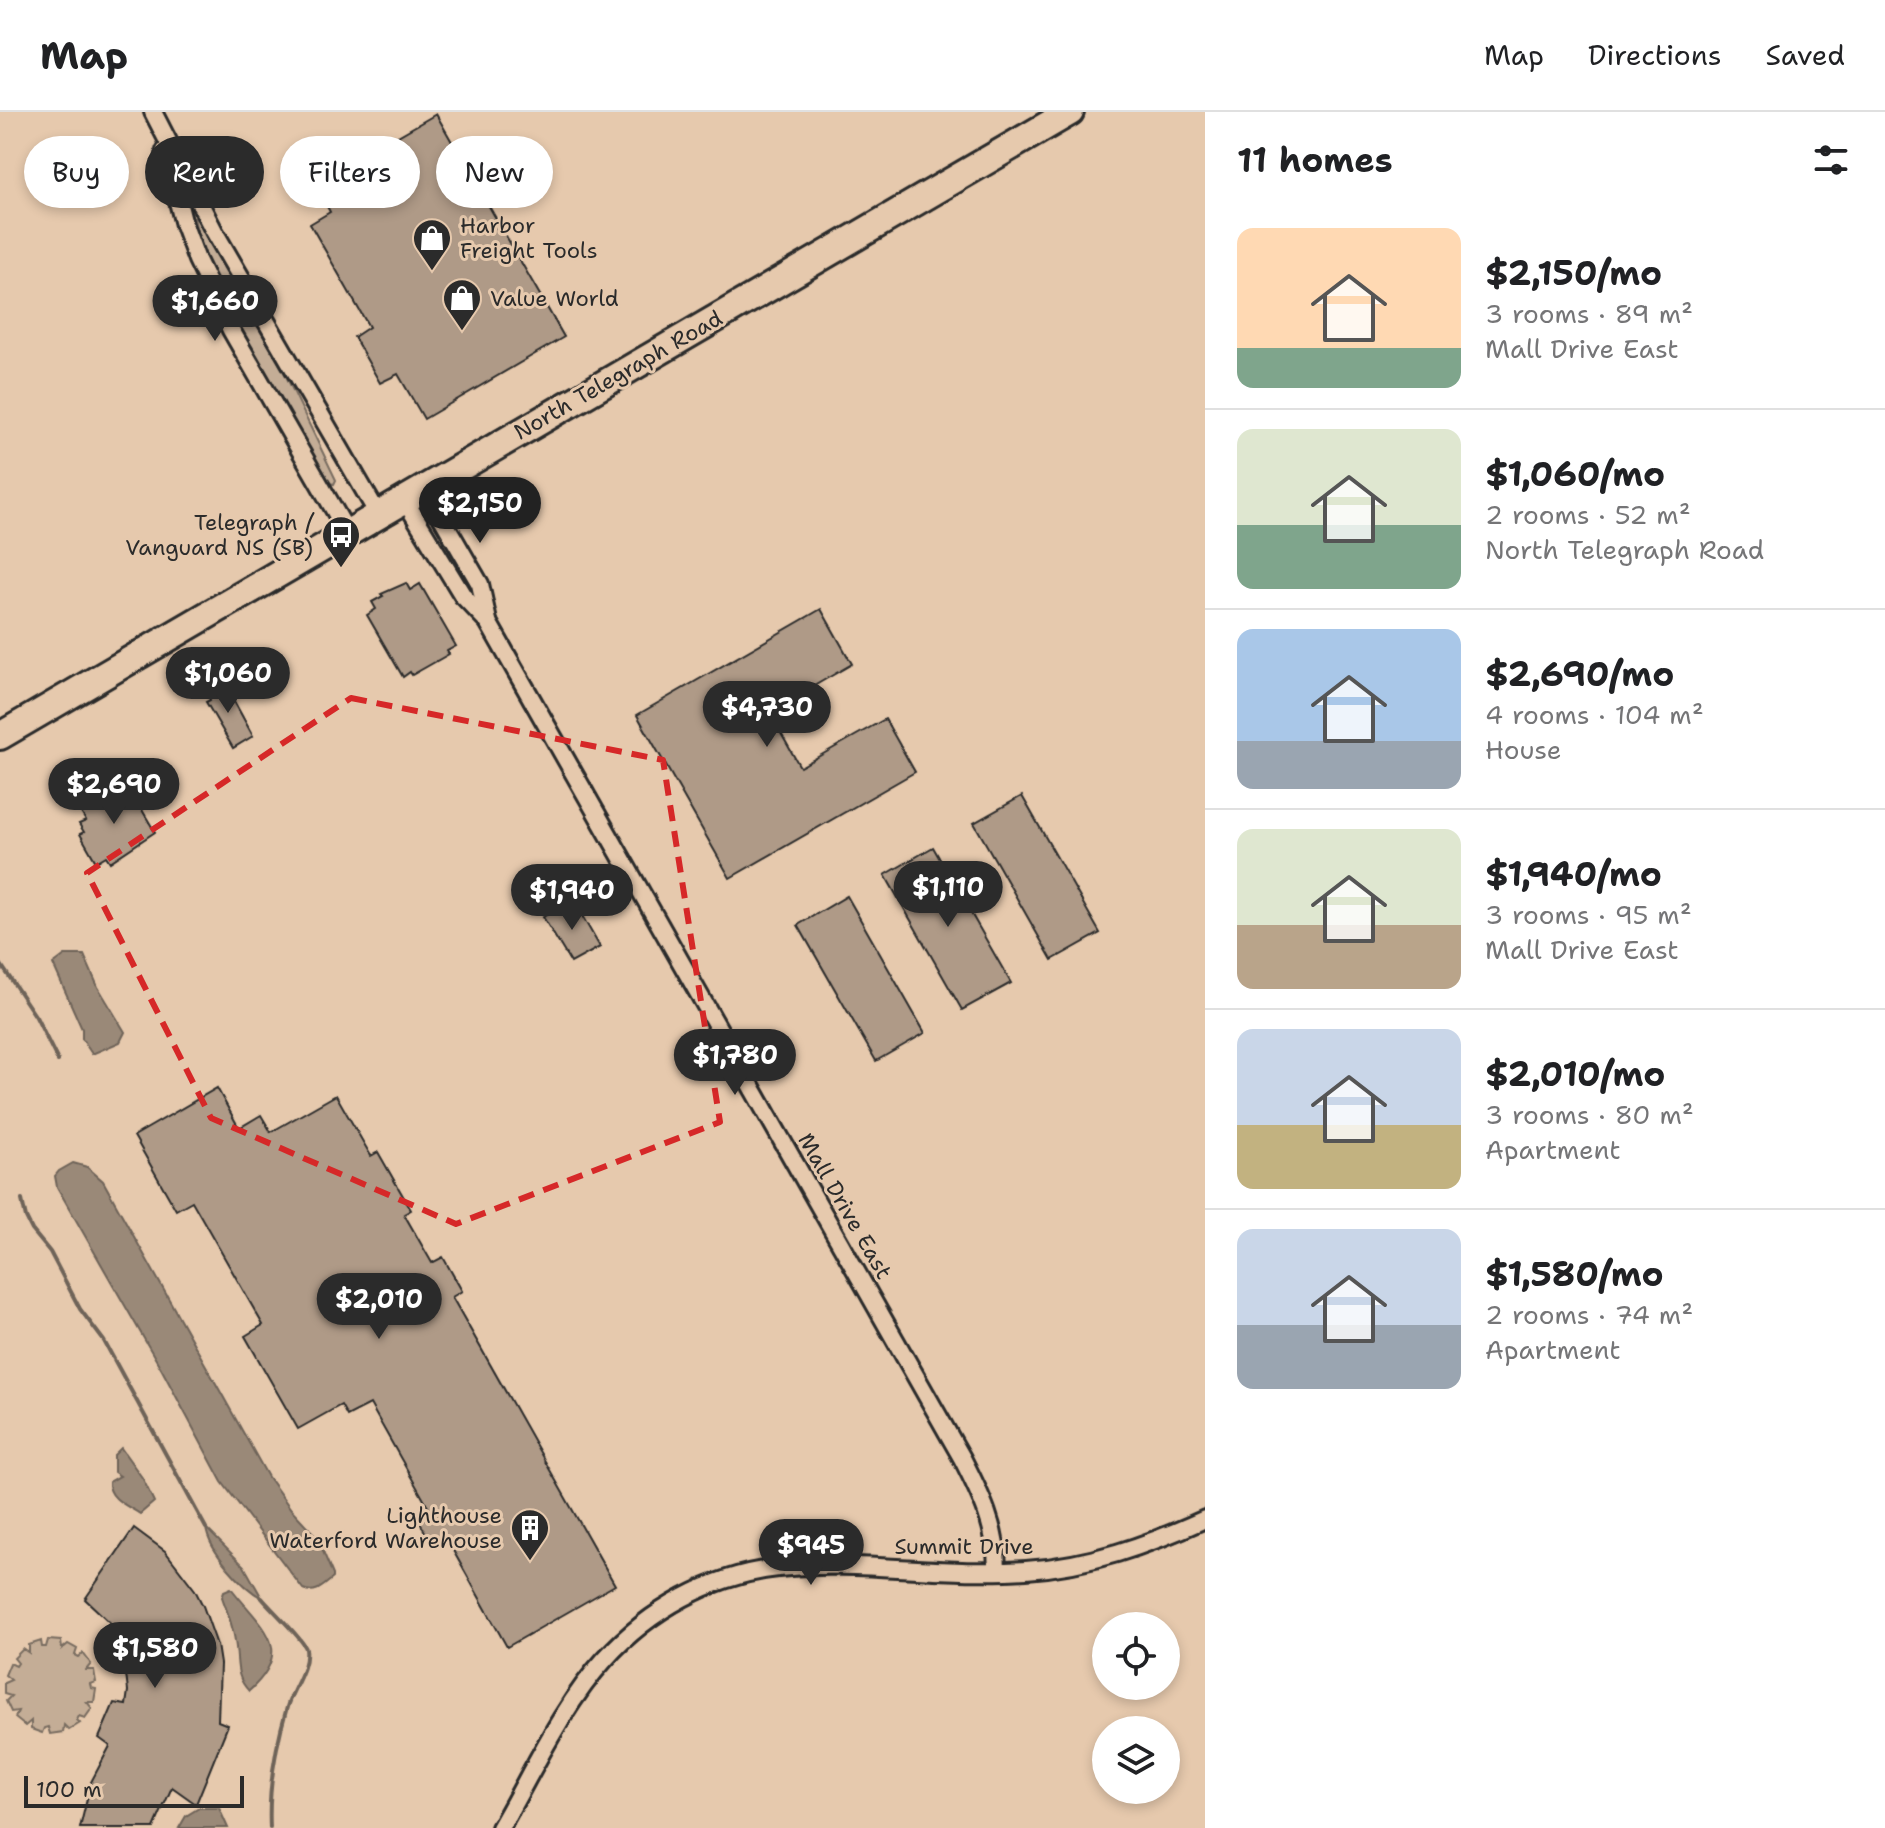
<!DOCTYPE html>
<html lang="en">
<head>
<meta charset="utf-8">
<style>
  body { margin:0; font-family:"Shantell Sans",sans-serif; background:#f6f6f6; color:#202124; height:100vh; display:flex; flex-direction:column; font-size:30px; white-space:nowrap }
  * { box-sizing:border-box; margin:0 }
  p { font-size:26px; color:#757577 }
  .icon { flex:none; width:44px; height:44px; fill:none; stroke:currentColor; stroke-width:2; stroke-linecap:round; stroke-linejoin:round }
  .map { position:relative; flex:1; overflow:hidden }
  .panel { display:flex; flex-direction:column; background:#fff; width:680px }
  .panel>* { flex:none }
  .hud { position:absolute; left:24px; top:24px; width:760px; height:72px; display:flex; gap:16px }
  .tools { position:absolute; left:1092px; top:1500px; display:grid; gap:16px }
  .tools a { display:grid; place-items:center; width:88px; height:88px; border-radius:50%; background:#fff; box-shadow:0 4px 12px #0003; font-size:40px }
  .scale { position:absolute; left:24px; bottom:20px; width:220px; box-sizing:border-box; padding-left:8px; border:4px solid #2b2b2b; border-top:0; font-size:22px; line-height:28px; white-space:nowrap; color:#2b2b2b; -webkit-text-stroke:6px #e6c9ad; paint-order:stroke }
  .price { position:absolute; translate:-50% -68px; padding:0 18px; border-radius:28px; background:#2b2b2b; color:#fff; font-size:26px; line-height:52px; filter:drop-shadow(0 2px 4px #0008) }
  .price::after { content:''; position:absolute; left:50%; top:48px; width:24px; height:18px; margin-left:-12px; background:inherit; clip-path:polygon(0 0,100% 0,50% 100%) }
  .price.on { background:#222; color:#fff }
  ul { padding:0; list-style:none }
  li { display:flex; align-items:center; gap:24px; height:200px; padding:0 32px }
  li+li { border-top:2px solid #e0e0e0 }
  li span { display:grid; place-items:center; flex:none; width:224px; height:160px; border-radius:16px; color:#555 }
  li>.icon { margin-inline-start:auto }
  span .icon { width:96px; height:96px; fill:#fffc; stroke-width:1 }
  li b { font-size:34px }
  h2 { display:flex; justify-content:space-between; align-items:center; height:96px; padding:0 32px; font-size:34px }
  .tag { padding:0 28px; border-radius:36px; background:#fff; box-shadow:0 4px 12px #0003; font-size:28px; line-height:72px }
  .tag.on { background:#2b2b2b; color:#fff }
  header { display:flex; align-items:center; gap:48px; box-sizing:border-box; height:112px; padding:0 40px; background:#fff; border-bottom:2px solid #e0e0e0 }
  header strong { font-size:38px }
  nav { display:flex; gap:44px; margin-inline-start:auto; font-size:28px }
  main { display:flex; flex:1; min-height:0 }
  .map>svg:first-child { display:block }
  .green { fill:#c4ad96; stroke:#786c60; stroke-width:2 }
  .water { fill:#9a8978; stroke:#6e6359; stroke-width:2 }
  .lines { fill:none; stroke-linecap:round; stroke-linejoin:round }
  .stream { stroke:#6e6359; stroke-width:4 }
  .building { fill:#af9a87; stroke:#2b2b2b; stroke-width:2 }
  .minor-casing { stroke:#2b2b2b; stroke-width:22 }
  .primary-casing { stroke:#2b2b2b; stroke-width:32 }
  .minor { stroke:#e6c9ad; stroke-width:16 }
  .primary { stroke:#e6c9ad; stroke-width:26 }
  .marked { fill:none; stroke:#d62828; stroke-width:6; stroke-dasharray:16 10; stroke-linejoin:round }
  .labels { text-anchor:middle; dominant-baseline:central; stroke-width:6; stroke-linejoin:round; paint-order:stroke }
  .poi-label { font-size:22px; fill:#2b2b2b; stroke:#e6c9ad; text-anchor:start }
  .street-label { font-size:22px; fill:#2b2b2b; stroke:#e6c9ad }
</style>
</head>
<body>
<header>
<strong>Map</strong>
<nav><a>Map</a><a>Directions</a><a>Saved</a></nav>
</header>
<main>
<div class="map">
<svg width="1205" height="1716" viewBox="0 0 1205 1716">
  <rect width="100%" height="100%" fill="#e6c9ad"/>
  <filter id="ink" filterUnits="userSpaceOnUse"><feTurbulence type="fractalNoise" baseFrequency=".0125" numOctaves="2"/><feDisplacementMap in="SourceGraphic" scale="16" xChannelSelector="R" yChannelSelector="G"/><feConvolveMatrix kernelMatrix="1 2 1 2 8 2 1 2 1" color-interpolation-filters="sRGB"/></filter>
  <g filter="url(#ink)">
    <g class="green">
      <path d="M194 106 197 107 285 262 336 368 334 372 329 371 239 214 201 136Z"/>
      <path d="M48 1528 61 1529 62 1537 68 1532 77 1537 75 1543 79 1545 83 1541 91 1552 86 1558H94L96 1570 90 1572 91 1576 96 1577 94 1590H87L92 1596 85 1606 79 1604 77 1608 80 1611 69 1618 64 1613 63 1620 50 1622 48 1615 44 1616 42 1621 31 1617V1609L25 1614 15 1606 18 1599 11 1600 6 1589 11 1584 4 1582V1571L11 1568 5 1563 10 1551 16 1554 18 1551 14 1546 23 1537 29 1541V1533L41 1529 42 1535H46Z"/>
    </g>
    <g class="water">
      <path d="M65 843H84L98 875 125 920 120 930 92 942 82 927V917L53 852Z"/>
      <path d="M73 1051 87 1055 103 1069 268 1365 291 1397 317 1425 333 1463V1466C324 1473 316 1483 303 1477L222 1370 162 1258 57 1075 55 1064 59 1059Z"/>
      <path d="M121 1336 143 1367 154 1390 140 1402C128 1394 108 1387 109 1370L120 1364 114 1360V1343Z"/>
      <path d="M206 1416 244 1454 262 1486C242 1475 209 1439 206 1416Z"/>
      <path d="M231 1476C261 1515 297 1536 249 1579 234 1564 239 1549 235 1529 233 1514 227 1499 222 1485L224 1479Z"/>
      <path d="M199 1696H219L228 1716H179L186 1704Z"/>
    </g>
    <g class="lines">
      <g class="stream">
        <path d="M0 851 36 905 58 949"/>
        <path d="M22 1088 26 1106 32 1118 50 1140 80 1197 104 1229 206 1416"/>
        <path d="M262 1486C270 1496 305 1529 306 1537 309 1556 292 1577 287 1595 276 1633 268 1676 270 1716"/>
      </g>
    </g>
    <g class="building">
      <path d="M436 2 564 225 424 307 398 262 380 271 354 225 369 215 310 112 330 100 315 72Z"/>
      <path d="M406 471 410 478 420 472 456 534 447 539 449 542 412 563 410 560 403 565 367 503 376 497 372 490 383 484 381 482Z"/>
      <path d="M821 497 852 552 769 600 800 655 885 607 915 660 730 766 637 603Z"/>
      <path d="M216 569 220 570 226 581 229 580 253 624 233 636 206 590 210 588 206 575Z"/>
      <path d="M114 678 119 686 131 679 155 720 110 750 106 744 96 750 80 722 84 720 79 712 86 709 80 699Z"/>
      <path d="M1022 684 1100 821 1052 848 974 711Z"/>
      <path d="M933 735 1011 871 962 898 885 763Z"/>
      <path d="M847 784 925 921 876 949 798 813Z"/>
      <path d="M573 788 600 835 571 851 543 805Z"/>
      <path d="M217 976 239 1016 261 1003 271 1020 336 983 371 1044 378 1040 411 1098 404 1102 432 1151 443 1145 462 1179 452 1185 615 1473 507 1535 446 1426 433 1434 419 1409 432 1402 370 1292 347 1304 341 1293 298 1317 245 1224 263 1213 192 1089 176 1098 134 1024Z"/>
      <path d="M134 1416 165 1439 195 1478 203 1494 217 1533 220 1552 218 1609 228 1613 196 1692 172 1675 154 1716H80L91 1670 110 1634 99 1626 114 1591 126 1593 128 1579 125 1554 132 1553 118 1518 85 1487Z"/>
    </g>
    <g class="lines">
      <defs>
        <g id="minor">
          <path d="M153 0 214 119 378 402"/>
          <path d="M165 39 184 113 197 148 231 218 347 420"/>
          <path d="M424 375 480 472 488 509"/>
          <path d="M404 387 463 484 488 510 962 1346C981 1383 997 1416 997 1458"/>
          <path d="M500 1716C532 1661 562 1594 605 1547 649 1498 712 1463 778 1456 860 1448 944 1464 1026 1458 1089 1454 1148 1433 1205 1407"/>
        </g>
        <path id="primary" d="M0 624 1070 0"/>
      </defs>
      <use href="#minor" class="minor-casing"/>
      <use href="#primary" class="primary-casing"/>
      <use href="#minor" class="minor"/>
      <use href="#primary" class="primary"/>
    </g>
  </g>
  <path class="marked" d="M351 586 663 648 720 1010 456 1112 211 1006 87 761Z"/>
  <defs>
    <symbol id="shop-pin" viewBox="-11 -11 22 30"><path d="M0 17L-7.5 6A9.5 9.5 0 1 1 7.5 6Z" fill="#2b2b2b" stroke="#e6c9ad"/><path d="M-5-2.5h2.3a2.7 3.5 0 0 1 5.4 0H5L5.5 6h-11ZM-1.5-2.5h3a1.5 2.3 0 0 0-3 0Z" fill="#fff"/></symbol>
    <symbol id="bus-pin" viewBox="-11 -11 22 30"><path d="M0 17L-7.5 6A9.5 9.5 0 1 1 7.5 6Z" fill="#2b2b2b" stroke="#e6c9ad"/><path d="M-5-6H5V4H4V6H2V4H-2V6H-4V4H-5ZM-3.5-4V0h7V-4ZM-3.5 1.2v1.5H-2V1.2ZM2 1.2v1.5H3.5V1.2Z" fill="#fff"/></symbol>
    <symbol id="building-pin" viewBox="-11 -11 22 30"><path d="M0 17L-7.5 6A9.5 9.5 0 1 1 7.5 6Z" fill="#2b2b2b" stroke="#e6c9ad"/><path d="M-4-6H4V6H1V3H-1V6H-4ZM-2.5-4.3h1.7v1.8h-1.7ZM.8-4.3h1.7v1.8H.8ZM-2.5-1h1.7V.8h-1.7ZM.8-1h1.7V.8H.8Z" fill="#fff"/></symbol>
  </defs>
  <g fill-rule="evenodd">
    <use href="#shop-pin" x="410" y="104" width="44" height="60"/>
    <use href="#shop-pin" x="440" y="164" width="44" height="60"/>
    <use href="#bus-pin" x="319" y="401" width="44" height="60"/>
    <use href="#building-pin" x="508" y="1394" width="44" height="60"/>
  </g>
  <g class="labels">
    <g class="poi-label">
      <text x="460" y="113">Harbor<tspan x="460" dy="25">Freight Tools</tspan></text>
      <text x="490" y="186">Value World</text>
      <text x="313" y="410" text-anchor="end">Telegraph /<tspan x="313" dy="25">Vanguard NS (SB)</tspan></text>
      <text x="502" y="1403" text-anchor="end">Lighthouse<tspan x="502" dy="25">Waterford Warehouse</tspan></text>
    </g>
    <g class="street-label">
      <text transform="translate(618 263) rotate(-30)">North Telegraph Road</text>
      <text transform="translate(845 1094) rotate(60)">Mall Drive East</text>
      <text x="964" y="1434">Summit Drive</text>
    </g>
  </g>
</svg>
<div class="tools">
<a><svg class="icon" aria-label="locate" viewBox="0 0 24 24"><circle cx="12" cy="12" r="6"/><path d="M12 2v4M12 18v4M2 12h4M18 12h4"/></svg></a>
<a><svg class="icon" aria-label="layers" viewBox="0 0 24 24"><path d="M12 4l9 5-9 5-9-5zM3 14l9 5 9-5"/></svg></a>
</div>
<div class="scale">100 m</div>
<b class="price" style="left:215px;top:231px">$1,660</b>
<b class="price on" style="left:480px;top:433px">$2,150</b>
<b class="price" style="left:228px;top:603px">$1,060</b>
<b class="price" style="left:767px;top:637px">$4,730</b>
<b class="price" style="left:114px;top:714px">$2,690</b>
<b class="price" style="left:948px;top:817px">$1,110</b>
<b class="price" style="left:572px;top:820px">$1,940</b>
<b class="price" style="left:735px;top:985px">$1,780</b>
<b class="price" style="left:379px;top:1229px">$2,010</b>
<b class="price" style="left:811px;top:1475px">$945</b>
<b class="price" style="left:155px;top:1578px">$1,580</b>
<div class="hud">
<a class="tag">Buy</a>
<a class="tag on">Rent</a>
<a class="tag">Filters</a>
<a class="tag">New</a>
</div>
</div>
<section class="panel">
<h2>11 homes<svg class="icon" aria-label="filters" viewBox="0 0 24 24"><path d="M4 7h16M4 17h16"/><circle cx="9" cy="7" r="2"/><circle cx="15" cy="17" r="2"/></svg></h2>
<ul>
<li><span style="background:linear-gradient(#ffd9b3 75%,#7fa58c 0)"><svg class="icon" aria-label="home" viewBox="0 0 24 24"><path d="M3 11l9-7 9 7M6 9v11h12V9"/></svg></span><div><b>$2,150/mo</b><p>3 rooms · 89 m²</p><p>Mall Drive East</p></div></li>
<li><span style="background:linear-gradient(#dfe7d0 60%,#7fa58c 0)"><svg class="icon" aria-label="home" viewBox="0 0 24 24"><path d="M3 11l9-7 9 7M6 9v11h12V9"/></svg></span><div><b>$1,060/mo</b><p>2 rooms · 52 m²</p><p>North Telegraph Road</p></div></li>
<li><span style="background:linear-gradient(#a9c7e8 70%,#9aa5b1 0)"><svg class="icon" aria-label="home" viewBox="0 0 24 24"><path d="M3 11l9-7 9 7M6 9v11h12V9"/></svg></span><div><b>$2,690/mo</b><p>4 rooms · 104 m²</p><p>House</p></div></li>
<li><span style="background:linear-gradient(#dfe7d0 60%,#b9a48a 0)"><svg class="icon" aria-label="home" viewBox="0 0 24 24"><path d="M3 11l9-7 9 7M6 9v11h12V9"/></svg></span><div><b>$1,940/mo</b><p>3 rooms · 95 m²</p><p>Mall Drive East</p></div></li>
<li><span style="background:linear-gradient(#c9d6e8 60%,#c2b280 0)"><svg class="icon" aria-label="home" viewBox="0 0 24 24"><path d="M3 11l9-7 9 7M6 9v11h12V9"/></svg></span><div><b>$2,010/mo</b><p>3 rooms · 80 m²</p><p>Apartment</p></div></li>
<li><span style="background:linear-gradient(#c9d6e8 60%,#9aa5b1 0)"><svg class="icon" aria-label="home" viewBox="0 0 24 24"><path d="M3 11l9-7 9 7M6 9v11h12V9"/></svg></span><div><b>$1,580/mo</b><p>2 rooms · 74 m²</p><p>Apartment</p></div></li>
</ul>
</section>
</main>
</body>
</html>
